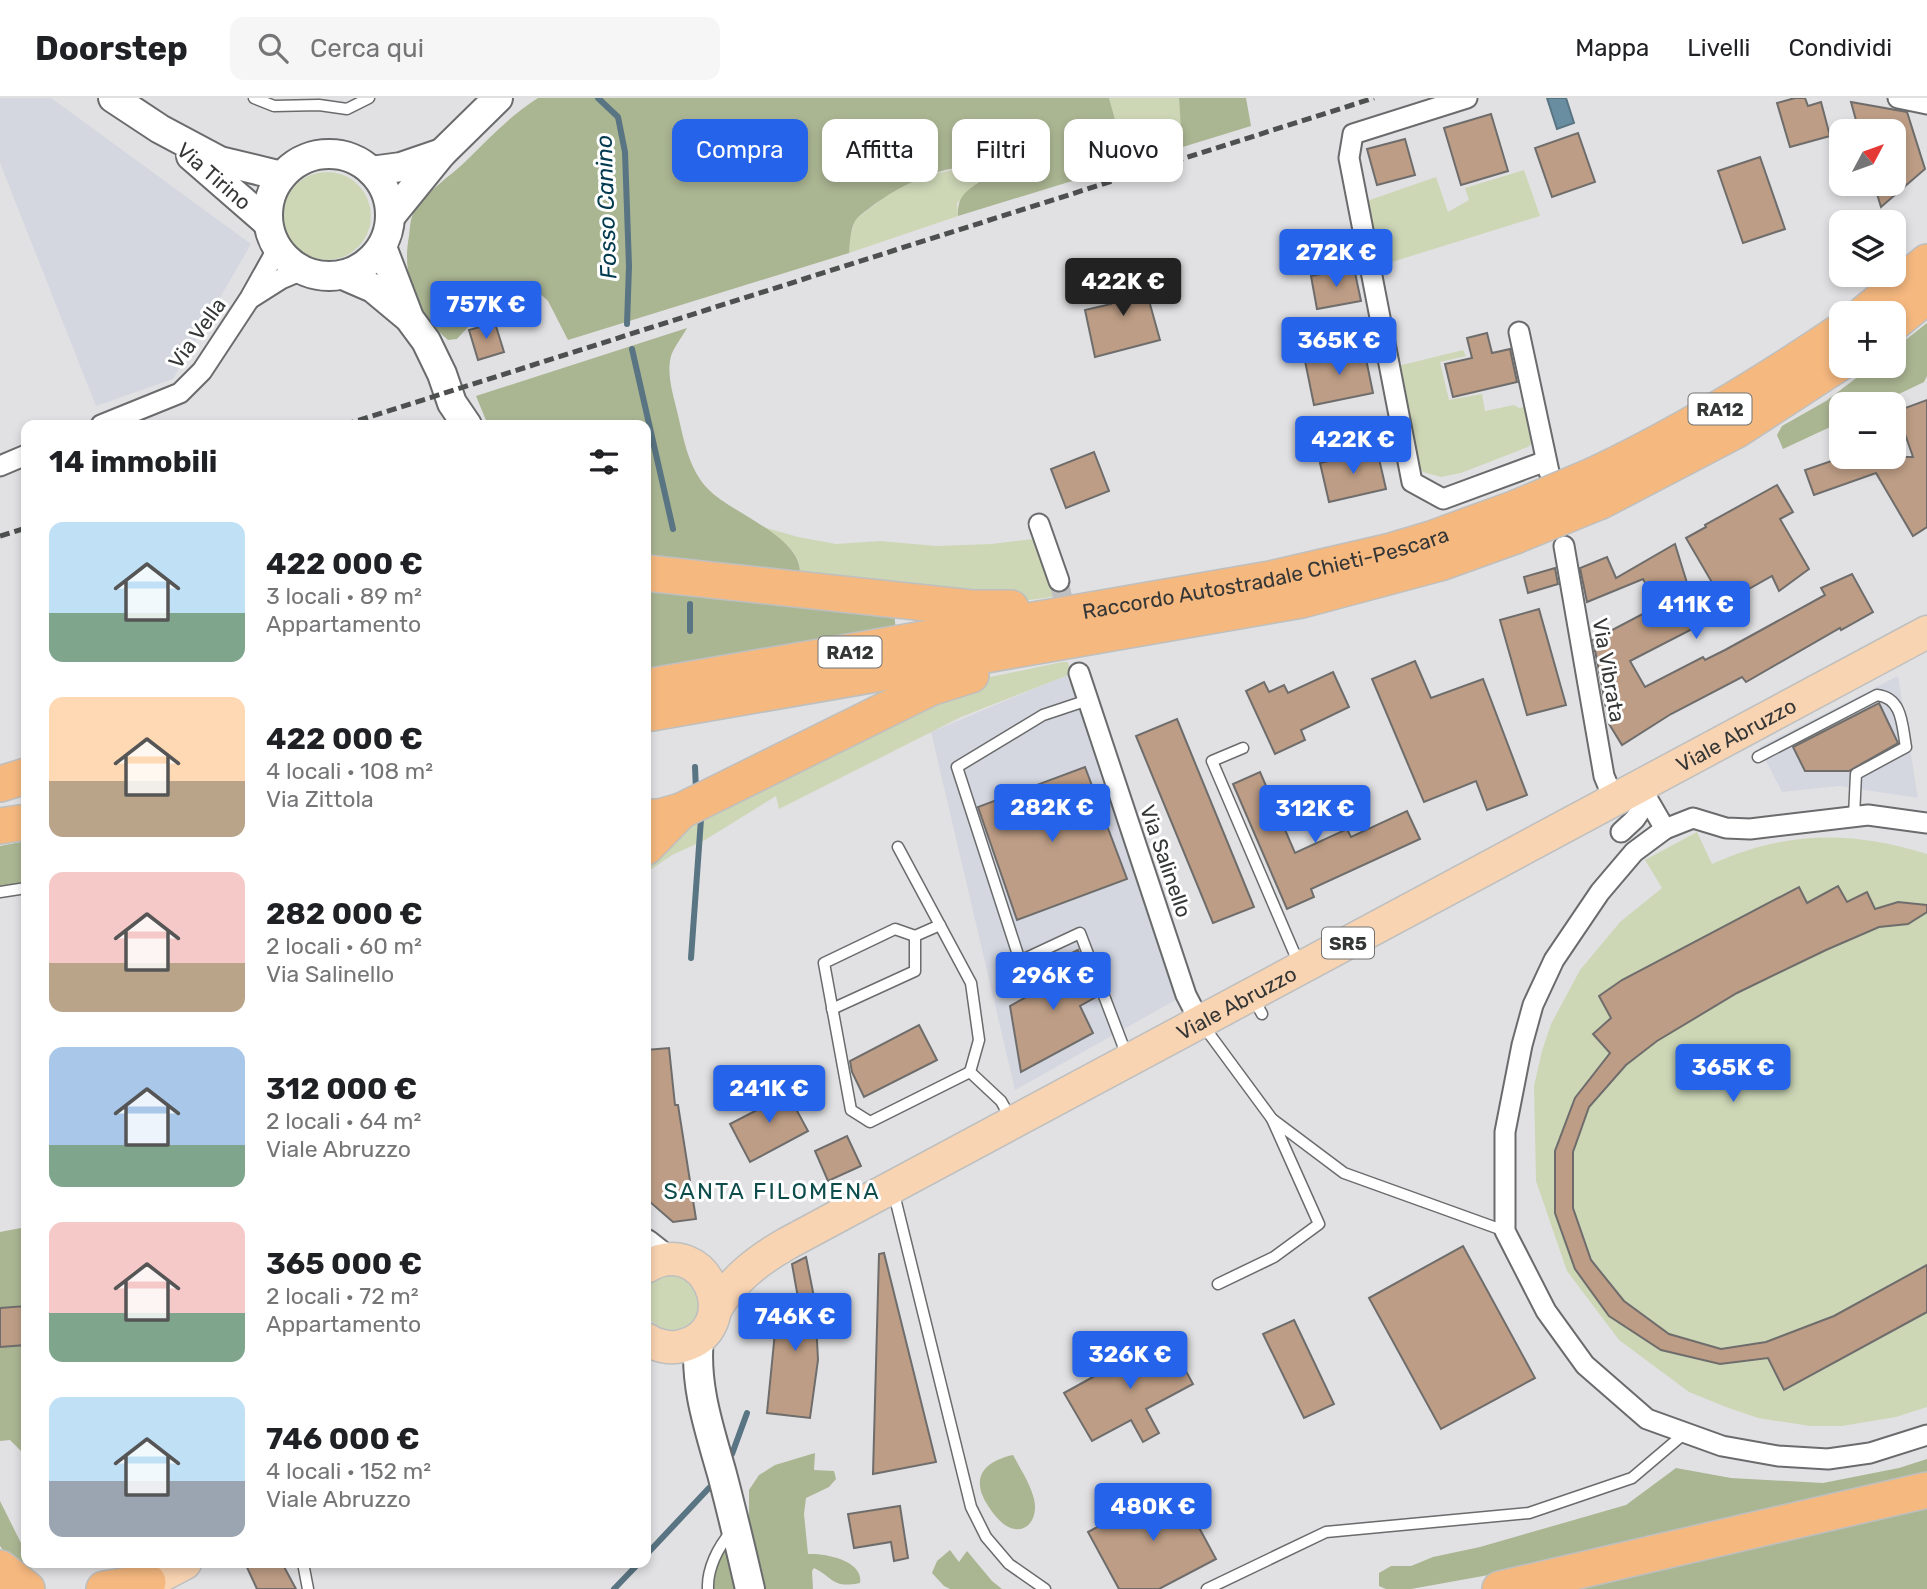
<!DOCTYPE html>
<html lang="it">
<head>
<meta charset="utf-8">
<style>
  body { margin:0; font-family:Rubik,sans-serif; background:#f6f6f6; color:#202124; height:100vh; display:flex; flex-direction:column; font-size:26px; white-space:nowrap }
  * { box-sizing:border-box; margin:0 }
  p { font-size:23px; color:#757577 }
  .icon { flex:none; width:38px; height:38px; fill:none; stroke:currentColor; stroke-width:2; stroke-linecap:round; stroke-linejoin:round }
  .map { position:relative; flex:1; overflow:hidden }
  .drawer { position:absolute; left:21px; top:322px; width:630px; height:1148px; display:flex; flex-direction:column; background:#fff; border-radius:14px; box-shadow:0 4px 10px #0003 }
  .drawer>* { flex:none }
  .hud { position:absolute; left:672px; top:21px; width:665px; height:63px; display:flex; gap:14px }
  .needle { width:46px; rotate:49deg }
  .tools { position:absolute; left:1829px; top:21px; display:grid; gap:14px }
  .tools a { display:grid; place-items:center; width:77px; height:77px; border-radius:14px; background:#fff; box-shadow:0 4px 10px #0003; font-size:35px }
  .price { position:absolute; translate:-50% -60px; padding:0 16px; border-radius:7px; background:#2563eb; color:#fff; font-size:23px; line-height:46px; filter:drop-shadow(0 2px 4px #0008) }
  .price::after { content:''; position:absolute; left:50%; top:42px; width:21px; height:16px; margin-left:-10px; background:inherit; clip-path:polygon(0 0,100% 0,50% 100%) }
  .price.active { background:#222; color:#fff }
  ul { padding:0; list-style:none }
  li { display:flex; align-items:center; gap:21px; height:175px; padding:0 28px }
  li span { display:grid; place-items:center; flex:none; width:196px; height:140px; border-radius:14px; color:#555 }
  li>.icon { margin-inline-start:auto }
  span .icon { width:84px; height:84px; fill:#fffc; stroke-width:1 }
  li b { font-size:30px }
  h2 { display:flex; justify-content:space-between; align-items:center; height:84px; padding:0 28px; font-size:30px }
  .tag { padding:0 24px; border-radius:14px; background:#fff; box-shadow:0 4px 10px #0003; font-size:24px; line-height:63px }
  .tag.active { background:#2563eb; color:#fff }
  header { display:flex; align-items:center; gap:42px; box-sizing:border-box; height:98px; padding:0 35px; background:#fff; border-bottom:2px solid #e0e0e0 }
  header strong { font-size:33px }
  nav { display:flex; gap:38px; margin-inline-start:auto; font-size:24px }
  .search { width:490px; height:63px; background:#f6f6f6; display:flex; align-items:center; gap:18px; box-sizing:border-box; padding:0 24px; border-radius:14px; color:#757577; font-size:26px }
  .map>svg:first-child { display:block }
  .built { fill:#d4d7e0 }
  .green { fill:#cdd7b6 }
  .forest { fill:#aab592 }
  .water { fill:#698ea2; stroke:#597482; stroke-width:2 }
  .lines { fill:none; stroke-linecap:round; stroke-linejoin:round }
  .stream { stroke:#597482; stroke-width:6 }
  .building { fill:#bd9d85; stroke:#6f6d6c; stroke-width:2 }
  .street-tunnel { stroke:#bfbfc0; stroke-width:19; stroke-dasharray:19 10; stroke-linecap:butt }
  .lane-casing { stroke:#6a6b6c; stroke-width:13 }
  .street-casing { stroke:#6a6b6c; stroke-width:23 }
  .secondary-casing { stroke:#6a6b6c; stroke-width:32 }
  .primary-casing { stroke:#bebfbf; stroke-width:35 }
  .highway-casing { stroke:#bebfbf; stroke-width:38 }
  .lane { stroke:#fff; stroke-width:10 }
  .street { stroke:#fff; stroke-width:19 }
  .secondary { stroke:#fff; stroke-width:28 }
  .primary { stroke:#f9d4b2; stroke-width:32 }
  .highway { stroke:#f5b87f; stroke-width:35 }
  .rail { stroke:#4e4f4f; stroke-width:5; stroke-dasharray:10 5; stroke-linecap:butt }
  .highway-bridge-casing { stroke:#bebfbf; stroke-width:38; stroke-linecap:butt }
  .highway-bridge { stroke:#f5b87f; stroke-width:35 }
  .labels { text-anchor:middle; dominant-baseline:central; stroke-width:6; stroke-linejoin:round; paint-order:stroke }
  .shield { fill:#fff; stroke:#727272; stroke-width:2 }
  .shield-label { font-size:19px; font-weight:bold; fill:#353636 }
  .street-label { font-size:21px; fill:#353636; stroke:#fff }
  .water-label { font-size:23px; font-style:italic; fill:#023a50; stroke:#fff }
  .neighbourhood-label { font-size:23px; letter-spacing:2px; fill:#0e4d4b; stroke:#fff }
</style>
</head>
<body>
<header>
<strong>Doorstep</strong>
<div class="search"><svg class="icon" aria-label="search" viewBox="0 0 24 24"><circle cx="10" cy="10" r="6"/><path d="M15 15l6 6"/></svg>Cerca qui</div>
<nav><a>Mappa</a><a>Livelli</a><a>Condividi</a></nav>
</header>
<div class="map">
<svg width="1927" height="1491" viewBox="0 0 1927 1491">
  <rect width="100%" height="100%" fill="#e1e1e3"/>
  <g class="built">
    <path d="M0 0H51L251 146 173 281 96 308 0 65Z"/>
    <path d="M1067 577 1181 899 1015 992 931 634Z"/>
    <path d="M1898 578 1918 700 1839 688 1782 694 1759 649Z"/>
  </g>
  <g class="green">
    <path d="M1109 0H1179L1182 30C1166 42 1149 47 1129 50L1121 43Z"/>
    <path d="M957 71 984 72 991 77 957 105 958 118 849 155 850 140 855 122 887 97 920 79Z"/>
    <path d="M1524 72 1540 118 1379 168 1364 104 1436 79 1448 114 1469 102 1465 90Z"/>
    <circle cx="327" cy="118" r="44"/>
    <path d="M1463 252 1466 258 1440 264 1449 302 1482 296 1485 313 1514 307 1519 310 1528 308 1534 343 1528 349 1461 375 1441 379 1423 374 1417 365 1398 268Z"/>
    <path d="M763 429 798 439 836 446 880 443 936 448 991 446 1033 441 1055 498C976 515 880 488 800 474 800 452 779 441 763 429Z"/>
    <path d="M1062 564H1068L1071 576 961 619 779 711 776 698 705 742 672 757 646 775 649 764 671 736 976 582Z"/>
    <path d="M1697 734 1712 766C1785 733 1851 732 1927 756V1309L1896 1319 1842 1328H1810L1758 1320 1726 1309 1689 1294 1619 1242 1567 1173 1536 1083 1534 988 1542 953 1551 926 1580 872 1620 824 1662 790 1645 762Z"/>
    <circle cx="672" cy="1204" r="28"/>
  </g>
  <g class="forest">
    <path d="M538 0H1109L1121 43 1129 50C1149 47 1166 42 1181 30L1179 0H1246L1251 28 958 118C957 92 973 91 990 76 959 55 896 89 871 109 866 113 858 118 855 123 850 133 850 145 849 155L568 242 548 203 536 192 513 187 500 194 457 241 448 242C418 215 401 180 409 138 410 131 410 122 413 116 421 97 451 78 466 63 488 41 511 17 538 0Z"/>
    <path d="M1927 225V278L1924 284 1878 306H1841V324L1783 351 1777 337 1782 328 1826 303 1872 268H1894V251Z"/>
    <path d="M687 230C682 239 674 249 671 258 666 277 674 299 678 317 684 343 689 371 708 391 731 415 800 438 800 474L646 465V327H488L476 298Z"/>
    <path d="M646 485 894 513 896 534 646 578Z"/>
    <path d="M26 743V784L0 790V748Z"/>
    <path d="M26 1129V1358L10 1342 0 1343V1134Z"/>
    <path d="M815 1355 814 1372 834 1373 836 1381 829 1389 806 1400 804 1416 808 1456C824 1455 864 1462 860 1485 832 1491 833 1479 814 1470L812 1473 813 1491H761L749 1425V1392L759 1377 775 1367Z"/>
    <path d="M1013 1357C1020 1370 1031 1387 1034 1401 1039 1421 1025 1440 1005 1427 998 1422 991 1413 987 1406 970 1379 985 1363 1013 1357Z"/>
    <path d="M1927 1361V1381L1593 1458 1411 1491H1386L1379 1488V1475L1391 1468H1411L1433 1459 1480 1449 1626 1407 1676 1370 1731 1380 1823 1385 1899 1370Z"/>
    <path d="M0 1403 26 1455V1461L16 1469 0 1448Z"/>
    <path d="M1927 1406V1491H1577Z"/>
    <path d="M950 1452 959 1464 967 1453 992 1483 1002 1491H950L944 1488 932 1475 937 1463Z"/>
    <path d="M724 1453 734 1454 746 1491H714L713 1473Z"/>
  </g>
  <path class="water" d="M1547 0H1566L1574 25 1557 31Z"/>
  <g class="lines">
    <g class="stream">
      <path d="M598 0 618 19 625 54 629 168 627 226"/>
      <path d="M632 251 673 431"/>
      <path d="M690 506V533"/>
      <path d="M695 669 696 692"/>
      <path d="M691 860 701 721"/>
      <path d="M732 1356 747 1315"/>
      <path d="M646 1457 709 1390"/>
      <path d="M614 1491 639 1465"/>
    </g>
  </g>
  <g class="building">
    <path d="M1795 0H1805L1808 8 1821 4 1830 38 1790 49 1777 5Z"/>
    <path d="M1851 4 1907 14 1925 71 1881 109 1874 86H1894V33H1859Z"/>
    <path d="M1491 16 1508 73 1461 87 1444 30Z"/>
    <path d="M1578 35 1595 84 1552 99 1535 50Z"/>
    <path d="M1405 41 1415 77 1377 87 1367 51Z"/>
    <path d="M1760 59 1785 131 1743 145 1718 73Z"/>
    <path d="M1354 170 1361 203 1317 211 1311 178Z"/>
    <path d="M1141 174 1160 242 1095 259 1085 212 1111 206 1106 184Z"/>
    <path d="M495 225 504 254 478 262 469 232Z"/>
    <path d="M1487 235 1492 255 1510 251 1517 284 1453 299 1445 266 1472 260 1467 240Z"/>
    <path d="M1364 251 1373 295 1314 307 1305 263Z"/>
    <path d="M1927 302V429L1913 438 1876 375 1814 397 1805 372 1843 359H1913L1897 313Z"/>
    <path d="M1377 352 1386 391 1329 404 1320 365Z"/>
    <path d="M1094 354 1109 393 1066 410 1051 371Z"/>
    <path d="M1777 387 1793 414 1780 421 1809 471 1779 493 1772 478 1724 505 1686 440 1706 429 1705 427Z"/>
    <path d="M1675 446 1700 527 1630 563 1645 589 1703 559 1705 562 1725 552 1825 497 1821 490 1852 476 1873 514 1841 532 1840 530 1746 584 1742 579 1671 616 1622 647 1609 626 1593 542 1658 508 1643 481 1587 504 1580 470 1607 459 1616 480Z"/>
    <path d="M1555 470 1558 486 1528 495 1524 479Z"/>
    <path d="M1539 511 1566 607 1527 617 1500 522Z"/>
    <path d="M1415 563 1431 600 1483 581 1527 697 1487 712 1476 683 1424 704 1372 581Z"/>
    <path d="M1333 574 1349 609 1301 632 1305 642 1275 656 1246 593 1264 584 1269 594 1284 587 1288 595Z"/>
    <path d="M1879 605 1898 645 1849 673H1805L1793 649Z"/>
    <path d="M1177 621 1254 809 1213 825 1136 638Z"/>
    <path d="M1085 669 1127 781 1017 822 978 709Z"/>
    <path d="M1260 674 1295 755 1347 731 1351 739 1407 713 1420 741 1311 791 1314 799 1287 811 1233 686Z"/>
    <path d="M1838 788 1847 804 1867 794 1875 811 1898 804 1927 807V814L1908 826 1879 829 1826 852 1737 895 1657 943 1626 967 1589 1009 1573 1054V1110L1591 1162 1624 1203 1669 1236 1721 1251 1766 1244 1834 1218 1927 1167V1214L1784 1292 1768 1260 1720 1266 1661 1252 1609 1218 1575 1171 1555 1115V1053L1575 1000 1610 955 1593 936 1611 920 1599 898 1622 882 1799 789 1807 805Z"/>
    <path d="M1078 852 1096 899 1080 908 1093 935 1021 974 1010 908 1050 886 1043 869Z"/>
    <path d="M919 927 937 962 864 999 852 974 850 963Z"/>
    <path d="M669 950 675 1007H678L696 1121 673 1124 650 1104 646 1095V952Z"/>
    <path d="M783 987 808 1033 750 1064 730 1026 761 1010 756 1001Z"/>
    <path d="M847 1038 861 1068 828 1083 815 1053Z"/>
    <path d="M1463 1148 1535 1280 1441 1331 1369 1200Z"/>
    <path d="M884 1155 936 1364 873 1376 879 1156Z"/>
    <path d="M806 1159 815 1204 818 1262 810 1320 767 1315 776 1224 781 1213 800 1211 792 1166Z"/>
    <path d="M26 1208V1247L0 1249V1210Z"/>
    <path d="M1294 1222 1334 1306 1304 1320 1263 1236Z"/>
    <path d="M1167 1238 1193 1286 1146 1311 1159 1335 1143 1344 1131 1322 1092 1343 1064 1295Z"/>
    <path d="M1176 1387 1216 1461 1159 1491H1119L1088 1434Z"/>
    <path d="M900 1408 908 1460 894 1463 891 1444 854 1450 848 1416Z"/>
    <path d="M245 1465H282L296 1491H257Z"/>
  </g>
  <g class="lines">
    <path class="street-tunnel" d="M1059 483 1079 575"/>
    <defs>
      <g id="lane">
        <path d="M254 0 274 8 319 7 347 11 369 0"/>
        <path d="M1088 602 1043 617 957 669 1020 863 1080 835 1127 958"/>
        <path d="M1243 650 1212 663 1299 866"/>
        <path d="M1758 659 1877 597C1903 600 1902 628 1906 649L1856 676 1854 718"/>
        <path d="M898 749 971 885 979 942 970 974 1001 1003 1011 1021"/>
        <path d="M0 794 26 790"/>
        <path d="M915 838 895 831 824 865 851 1012 870 1024 970 974"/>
        <path d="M1253 900 1262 916"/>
        <path d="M832 911 915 873V838L940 827"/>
        <path d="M1202 926 1272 1021"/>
        <path d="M893 1092 971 1409 986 1439 1009 1466 1045 1491"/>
        <path d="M1218 1186 1274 1159 1319 1126 1272 1021 1344 1075 1505 1133"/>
        <path d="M303 1465 308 1491"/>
        <path d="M708 1491C707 1471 718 1449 731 1434"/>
        <path d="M1207 1491 1326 1434 1529 1415 1632 1380 1685 1335"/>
      </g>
      <g id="street">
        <path d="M1467 0 1353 36 1349 60 1412 384 1443 401 1546 363"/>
        <path d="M1898 0 1927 6"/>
        <path d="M251 200 281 181 302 172"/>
        <path d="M1519 234 1549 374"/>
        <path d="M101 327 180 295 202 273 250 200 278 150"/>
        <path d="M0 368 26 357"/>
        <path d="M1039 426 1059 483"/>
        <path d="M1564 448 1604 678 1614 702"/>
        <path d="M1079 575 1186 897 1200 924"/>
        <path d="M1640 688 1665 731"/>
        <path d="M1927 725 1868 717 1750 731 1726 730 1693 720 1665 731 1634 754 1600 794 1554 862 1533 907 1522 947 1505 1034V1133L1546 1213 1585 1267 1647 1321 1722 1348 1778 1358 1828 1361 1870 1355 1927 1337"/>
        <path d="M1621 734 1635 721 1648 702"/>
      </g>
      <g id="secondary">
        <path d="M113 0 160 31 220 63 282 78"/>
        <circle cx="329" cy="117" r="61"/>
        <path d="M191 58 268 125"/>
        <path d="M371 73 401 69 442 55"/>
        <path d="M390 119 442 55 498 0"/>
        <path d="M382 149 408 217"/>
        <path d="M343 177 373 190 409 220 426 243 442 276 452 305 467 327"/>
        <path d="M646 1146 665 1161"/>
        <path d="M699 1239C694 1287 709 1330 722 1376 732 1414 741 1452 750 1491"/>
      </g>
      <g id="primary">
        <path d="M646 1169C707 1133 746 1231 682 1248 670 1251 656 1248 646 1241"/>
        <path id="s1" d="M715 1212C732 1182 758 1162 788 1145L1927 534"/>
        <path d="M136 1491 185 1465"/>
      </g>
      <g id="highway">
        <path d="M1865 215 1927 164"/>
        <path d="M1894 225 1927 198"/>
        <path d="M1592 378C1680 337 1761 287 1841 233"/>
        <path d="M1601 403 1735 333 1841 264"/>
        <path d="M646 475 972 510H1011"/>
        <path id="s2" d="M646 589 1270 481 1391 453 1431 441 1516 410"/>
        <path d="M646 616 1302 502 1440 465 1515 438"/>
        <path d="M0 686 26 678"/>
        <path d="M646 719H659L681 713 930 590 971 577"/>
        <path d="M0 728 26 724"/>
        <path d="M646 749 681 713"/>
        <path d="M0 1470 27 1491"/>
        <path d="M104 1491 148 1484"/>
        <path d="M1500 1491 1927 1392"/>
      </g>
    </defs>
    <use href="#lane" class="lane-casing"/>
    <use href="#street" class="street-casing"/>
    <use href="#secondary" class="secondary-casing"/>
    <use href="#primary" class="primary-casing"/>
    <use href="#highway" class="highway-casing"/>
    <use href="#lane" class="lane"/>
    <use href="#street" class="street"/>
    <use href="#secondary" class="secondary"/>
    <use href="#primary" class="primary"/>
    <use href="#highway" class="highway"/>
    <g class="rail">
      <path d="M344 327 1374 0"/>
      <path d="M0 438 26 430"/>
    </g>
    <defs>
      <g id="highway-bridge">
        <path d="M1516 410 1592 378"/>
        <path d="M1515 438 1601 403"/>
      </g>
    </defs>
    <use href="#highway-bridge" class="highway-bridge-casing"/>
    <use href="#highway-bridge" class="highway-bridge"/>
  </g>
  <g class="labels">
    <g class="shield">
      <rect x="1688.5" y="295.5" width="63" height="31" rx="5"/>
      <rect x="818.5" y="538.5" width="63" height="31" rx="5"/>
      <rect x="1322" y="829.5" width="52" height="31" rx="5"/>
    </g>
    <g class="shield-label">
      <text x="1720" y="311">RA12</text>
      <text x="850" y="554">RA12</text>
      <text x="1348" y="845">SR5</text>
    </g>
    <g class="street-label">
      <text transform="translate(214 78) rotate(41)">Via Tirino</text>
      <text transform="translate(197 235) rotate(-54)">Via Vella</text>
      <text stroke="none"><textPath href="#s2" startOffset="630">Raccordo Autostradale Chieti-Pescara</textPath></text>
      <text transform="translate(1609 572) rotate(80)">Via Vibrata</text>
      <text stroke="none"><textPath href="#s1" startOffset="1176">Viale Abruzzo</textPath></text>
      <text transform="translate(1166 763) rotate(71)">Via Salinello</text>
      <text stroke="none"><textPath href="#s1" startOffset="609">Viale Abruzzo</textPath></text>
    </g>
    <g class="water-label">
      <text transform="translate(606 109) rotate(-92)">Fosso Canino</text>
    </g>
    <g class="neighbourhood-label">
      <text x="772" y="1093">SANTA FILOMENA</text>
    </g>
  </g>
</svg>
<div class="tools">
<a><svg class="needle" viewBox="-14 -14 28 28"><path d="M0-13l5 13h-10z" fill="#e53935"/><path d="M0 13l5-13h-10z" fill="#757577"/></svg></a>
<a><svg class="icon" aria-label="layers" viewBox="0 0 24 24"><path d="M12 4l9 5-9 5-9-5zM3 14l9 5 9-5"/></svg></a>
<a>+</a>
<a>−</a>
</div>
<b class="price" style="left:1336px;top:191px">272K €</b>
<b class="price active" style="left:1123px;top:220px">422K €</b>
<b class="price" style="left:486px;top:243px">757K €</b>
<b class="price" style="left:1339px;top:279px">365K €</b>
<b class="price" style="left:1353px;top:378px">422K €</b>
<b class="price" style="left:1696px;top:543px">411K €</b>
<b class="price" style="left:1052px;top:746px">282K €</b>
<b class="price" style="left:1315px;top:747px">312K €</b>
<b class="price" style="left:1053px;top:914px">296K €</b>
<b class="price" style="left:1733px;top:1006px">365K €</b>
<b class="price" style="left:769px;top:1027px">241K €</b>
<b class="price" style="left:795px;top:1255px">746K €</b>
<b class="price" style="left:1130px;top:1293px">326K €</b>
<b class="price" style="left:1153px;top:1445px">480K €</b>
<div class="hud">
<a class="tag active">Compra</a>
<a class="tag">Affitta</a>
<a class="tag">Filtri</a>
<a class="tag">Nuovo</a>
</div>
<section class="drawer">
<h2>14 immobili<svg class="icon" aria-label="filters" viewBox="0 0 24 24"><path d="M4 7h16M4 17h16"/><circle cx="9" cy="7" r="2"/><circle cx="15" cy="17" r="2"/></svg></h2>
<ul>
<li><span style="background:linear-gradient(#bfe0f5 65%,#7fa58c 0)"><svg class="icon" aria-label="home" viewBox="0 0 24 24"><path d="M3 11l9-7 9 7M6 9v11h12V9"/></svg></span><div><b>422 000 €</b><p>3 locali · 89 m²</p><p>Appartamento</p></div></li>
<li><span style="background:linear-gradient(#ffd9b3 60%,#b9a48a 0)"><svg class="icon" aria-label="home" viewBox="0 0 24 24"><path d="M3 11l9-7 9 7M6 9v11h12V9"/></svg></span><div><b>422 000 €</b><p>4 locali · 108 m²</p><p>Via Zittola</p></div></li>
<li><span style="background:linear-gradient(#f6c9c9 65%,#b9a48a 0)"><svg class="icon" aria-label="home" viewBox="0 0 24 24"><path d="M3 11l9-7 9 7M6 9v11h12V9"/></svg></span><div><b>282 000 €</b><p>2 locali · 60 m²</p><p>Via Salinello</p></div></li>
<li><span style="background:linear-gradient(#a9c7e8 70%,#7fa58c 0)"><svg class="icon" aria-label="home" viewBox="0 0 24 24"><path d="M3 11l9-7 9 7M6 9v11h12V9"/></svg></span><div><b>312 000 €</b><p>2 locali · 64 m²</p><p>Viale Abruzzo</p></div></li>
<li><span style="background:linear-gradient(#f6c9c9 65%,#7fa58c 0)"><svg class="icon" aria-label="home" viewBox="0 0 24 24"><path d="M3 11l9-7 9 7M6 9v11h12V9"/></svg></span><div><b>365 000 €</b><p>2 locali · 72 m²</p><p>Appartamento</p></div></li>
<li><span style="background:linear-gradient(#bfe0f5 60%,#9aa5b1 0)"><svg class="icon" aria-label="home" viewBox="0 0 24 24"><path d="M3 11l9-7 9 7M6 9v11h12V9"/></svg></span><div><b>746 000 €</b><p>4 locali · 152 m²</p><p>Viale Abruzzo</p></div></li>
</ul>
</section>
</div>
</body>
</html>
